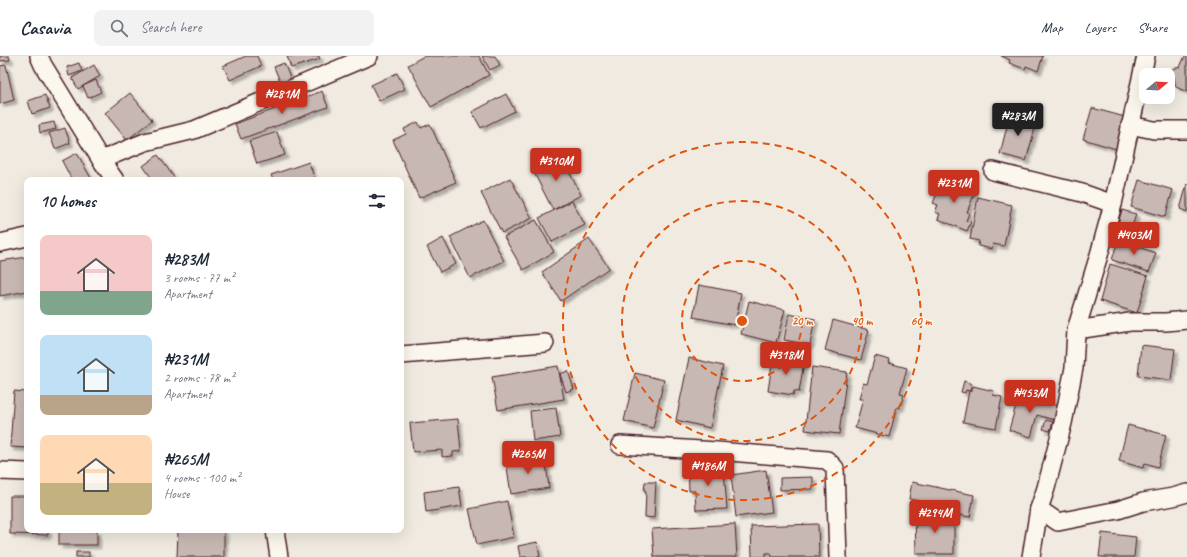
<!DOCTYPE html>
<html lang="en">
<head>
<meta charset="utf-8">
<style>
  body { margin:0; font-family:Caveat,sans-serif; background:#f2f2f3; color:#1f2937; height:100vh; display:flex; flex-direction:column; font-size:15px; white-space:nowrap }
  * { box-sizing:border-box; margin:0 }
  p { font-size:13px; color:#747a83 }
  .icon { flex:none; width:22px; height:22px; fill:none; stroke:currentColor; stroke-width:2; stroke-linecap:round; stroke-linejoin:round }
  .map { position:relative; flex:1; overflow:hidden }
  .side { position:absolute; left:24px; top:121px; width:380px; height:356px; display:flex; flex-direction:column; background:#fff; border-radius:8px; box-shadow:0 4px 16px #0002 }
  .side>* { flex:none }
  .needle { width:26px; rotate:72deg }
  .buttons { position:absolute; left:1139px; top:12px; display:grid; gap:8px }
  .buttons a { display:grid; place-items:center; width:36px; height:36px; border-radius:8px; background:#fff; box-shadow:0 4px 16px #0002; font-size:20px }
  .price { position:absolute; translate:-50% -34px; padding:0 9px; border-radius:4px; background:#c8321e; color:#fff; font-size:13px; line-height:26px; filter:drop-shadow(0 1px 2px #0008) }
  .price::after { content:''; position:absolute; left:50%; top:24px; width:12px; height:9px; margin-left:-6px; background:inherit; clip-path:polygon(0 0,100% 0,50% 100%) }
  .price.selected { background:#222; color:#fff }
  ul { padding:0; list-style:none }
  li { display:flex; align-items:center; gap:12px; height:100px; padding:0 16px }
  li span { display:grid; place-items:center; flex:none; width:112px; height:80px; border-radius:8px; color:#555 }
  li>.icon { margin-inline-start:auto }
  span .icon { width:48px; height:48px; fill:#fffc; stroke-width:1 }
  li b { font-size:17px }
  h2 { display:flex; justify-content:space-between; align-items:center; height:48px; padding:0 16px; font-size:17px }
  header { display:flex; align-items:center; gap:24px; box-sizing:border-box; height:56px; padding:0 20px; background:#fff; border-bottom:1px solid #e0e1e3 }
  header strong { font-size:19px }
  nav { display:flex; gap:22px; margin-inline-start:auto; font-size:14px }
  .search { width:280px; height:36px; background:#f2f2f3; display:flex; align-items:center; gap:10px; box-sizing:border-box; padding:0 14px; border-radius:8px; color:#747a83; font-size:15px }
  .map>svg:first-child { display:block }
  .building { fill:#c8b8b3; stroke:#4a1f2b; filter:url(#shadow) }
  .lines { fill:none; stroke-linecap:round; stroke-linejoin:round }
  .minor-casing { stroke:#4a1f2b; stroke-width:20 }
  .minor { stroke:#fbf7ec; stroke-width:17 }
  .ring { fill:none; stroke:#e0560e; stroke-width:2; stroke-dasharray:7 5 }
  .centre { fill:#e0560e; stroke:#fbf7ec; stroke-width:2 }
  .ring-label { font-size:12px; text-anchor:middle; font-weight:bold; fill:#e0560e; stroke:#fbf7ec; stroke-width:3; stroke-linejoin:round; paint-order:stroke }
</style>
</head>
<body>
<header>
<strong>Casavia</strong>
<div class="search"><svg class="icon" aria-label="search" viewBox="0 0 24 24"><circle cx="10" cy="10" r="6"/><path d="M15 15l6 6"/></svg>Search here</div>
<nav><a>Map</a><a>Layers</a><a>Share</a></nav>
</header>
<div class="map">
<svg width="1187" height="501" viewBox="0 0 1187 501">
  <defs>
    <filter id="shadow"><feDropShadow dx="3.5" dy="3.5" stdDeviation="1" flood-color="#0004"/></filter>
  </defs>
  <rect width="100%" height="100%" fill="#f0eae0"/>
  <filter id="ink" filterUnits="userSpaceOnUse"><feTurbulence type="fractalNoise" baseFrequency=".025" numOctaves="2"/><feDisplacementMap in="SourceGraphic" scale="8" xChannelSelector="R" yChannelSelector="G"/><feConvolveMatrix kernelMatrix="1 2 1 2 8 2 1 2 1" color-interpolation-filters="sRGB"/></filter>
  <g filter="url(#ink)">
    <g class="building">
      <path d="M0 0H9L10 4 0 5Z"/>
      <path d="M246 0H257L261 10 230 24 223 10Z"/>
      <path d="M287 0H319L320 3 291 12Z"/>
      <path d="M424 0H479L489 19 431 51 408 9Z"/>
      <path d="M482 0H495L500 9 490 14Z"/>
      <path d="M1001 0H1043L1038 15 1026 10 1025 13 1009 7 1010 4Z"/>
      <path d="M1185 0H1187V36L1176 31 1172 13 1180 11Z"/>
      <path d="M79 7 82 15 69 20 67 11Z"/>
      <path d="M284 7 291 24 281 28 274 11Z"/>
      <path d="M6 9 14 44 0 48V10Z"/>
      <path d="M94 9 100 20 78 33 72 22Z"/>
      <path d="M397 17 405 33 379 45 371 29Z"/>
      <path d="M96 24 101 36 88 42 83 30Z"/>
      <path d="M322 35 328 51 241 83 235 68Z"/>
      <path d="M130 37 152 64 127 84 105 57Z"/>
      <path d="M506 38 515 55 481 72 472 56Z"/>
      <path d="M45 39 50 52 32 58 28 45Z"/>
      <path d="M1092 52 1125 61 1116 93 1083 83Z"/>
      <path d="M1010 58 1037 65 1026 105 1000 98Z"/>
      <path d="M54 66 56 73 40 77 39 69Z"/>
      <path d="M418 66 421 72 430 68 456 126 419 142 393 84 406 78 404 73Z"/>
      <path d="M65 72 70 87 55 93 49 77Z"/>
      <path d="M277 76 285 99 257 108 249 85Z"/>
      <path d="M77 97 92 124H72L62 105Z"/>
      <path d="M560 98 581 139 553 154 532 113Z"/>
      <path d="M158 99 176 124H153L143 110Z"/>
      <path d="M309 106 315 124H273L271 119Z"/>
      <path d="M510 122 532 162 502 177 481 137Z"/>
      <path d="M943 123 975 136 967 156 969 157 966 165 971 166 967 175 938 163 940 158 935 156 938 149 933 147Z"/>
      <path d="M1139 124 1173 134 1165 161 1131 151Z"/>
      <path d="M1187 128V156L1180 153Z"/>
      <path d="M978 141 1012 149 1004 190 993 188 992 193 978 190 979 185 970 183Z"/>
      <path d="M572 145 585 169 552 186 539 162Z"/>
      <path d="M1122 154 1136 158 1129 181 1115 177Z"/>
      <path d="M483 164 504 205 470 222 450 181Z"/>
      <path d="M536 164 554 196 523 214 504 181Z"/>
      <path d="M443 182 456 208 440 216 427 191Z"/>
      <path d="M589 183 609 212 561 245 542 216Z"/>
      <path d="M1118 184 1156 197 1149 216 1112 204Z"/>
      <path d="M27 201V235L0 240V205Z"/>
      <path d="M1110 208 1148 220 1137 257 1100 245Z"/>
      <path d="M699 229 741 237 735 269 693 261Z"/>
      <path d="M749 245 785 254 776 287 741 278Z"/>
      <path d="M789 258 815 263 810 289 784 284Z"/>
      <path d="M833 264 869 274 861 304 825 294Z"/>
      <path d="M1141 289 1175 293 1171 324 1138 320Z"/>
      <path d="M875 300 890 304 889 307 907 312 900 337 904 338 900 352 897 351 889 381 855 372 863 343H859L863 327 867 328Z"/>
      <path d="M773 301 804 306 799 336 794 335 793 339 768 335Z"/>
      <path d="M689 302 723 310 710 372 676 364Z"/>
      <path d="M558 310 564 343 498 354 492 321Z"/>
      <path d="M812 311 847 316 839 378 805 374Z"/>
      <path d="M568 315 574 333 566 336 560 318Z"/>
      <path d="M635 317 664 324 653 372 624 365Z"/>
      <path d="M964 325 972 328 970 335 966 334 965 337 961 336Z"/>
      <path d="M973 330 994 335 993 339 1002 341 996 372 963 366 969 335H972Z"/>
      <path d="M14 335 27 336V392L10 391Z"/>
      <path d="M1019 338 1058 350 1054 364 1037 359 1031 381 1009 374Z"/>
      <path d="M556 352 560 381 533 385 530 355Z"/>
      <path d="M458 363 461 395 453 396V400L442 401V394L413 396 410 367Z"/>
      <path d="M1046 364 1053 366 1050 375 1043 373Z"/>
      <path d="M1128 369 1166 379 1158 411 1145 407 1143 412 1119 405Z"/>
      <path d="M545 400 549 432 511 438 506 405Z"/>
      <path d="M707 407 708 414 724 413 727 453 696 454 695 435H689L688 409Z"/>
      <path d="M766 414 772 456 736 461 731 419Z"/>
      <path d="M813 421V433L780 434V422Z"/>
      <path d="M645 426H656L654 462 645 461 646 435H644Z"/>
      <path d="M912 426 974 439 970 461 949 457 951 452 909 443Z"/>
      <path d="M459 431 462 450 426 456 424 436Z"/>
      <path d="M10 440H27V474H48V479L10 478Z"/>
      <path d="M507 445 514 481 477 489 469 453Z"/>
      <path d="M915 459H954V498H916Z"/>
      <path d="M735 468 737 501H654L652 473Z"/>
      <path d="M818 468 819 501H772L771 497H766V501H752L751 470Z"/>
      <rect x="59" y="474" width="38" height="15"/>
      <path d="M178 474H224V501H177Z"/>
      <path d="M1102 477 1136 481 1134 501H1099Z"/>
      <path d="M537 486 540 501H520L518 490Z"/>
      <rect x="76" y="496" width="13" height="5"/>
    </g>
    <g class="lines">
      <defs>
        <g id="minor">
          <path d="M39 0 43 9 101 104 115 124"/>
          <path d="M1130 69 1154 74H1187"/>
          <path d="M101 104 145 86 194 74 369 0"/>
          <path d="M993 115 1082 137 1113 148"/>
          <path d="M0 187 27 181"/>
          <path d="M1076 274 1130 266H1166L1187 264"/>
          <path d="M401 299 545 287"/>
          <path d="M620 389 717 395 827 404 835 412 838 501"/>
          <path d="M0 415 27 416"/>
          <path d="M1039 453 1058 466 1118 454 1143 446 1173 441 1187 437"/>
          <path d="M275 474 279 501"/>
          <path d="M1031 501 1039 453 1046 432 1063 367 1074 312 1076 274 1099 199 1113 148 1146 0"/>
        </g>
      </defs>
      <use href="#minor" class="minor-casing"/>
      <use href="#minor" class="minor"/>
    </g>
  </g>
  <g class="ring">
    <circle cx="742" cy="265" r="60"/>
    <circle cx="742" cy="265" r="120"/>
    <circle cx="742" cy="265" r="179"/>
  </g>
  <circle cx="742" cy="265" r="6" class="centre"/>
  <g class="ring-label">
    <text x="802" y="269">20 m</text>
    <text x="862" y="269">40 m</text>
    <text x="921" y="269">60 m</text>
  </g>
</svg>
<div class="buttons">
<a><svg class="needle" viewBox="-14 -14 28 28"><path d="M0-13l5 13h-10z" fill="#e53935"/><path d="M0 13l5-13h-10z" fill="#747a83"/></svg></a>
</div>
<b class="price" style="left:282px;top:59px">₦281M</b>
<b class="price selected" style="left:1018px;top:81px">₦283M</b>
<b class="price" style="left:556px;top:126px">₦310M</b>
<b class="price" style="left:954px;top:148px">₦231M</b>
<b class="price" style="left:1134px;top:200px">₦403M</b>
<b class="price" style="left:786px;top:320px">₦318M</b>
<b class="price" style="left:1030px;top:358px">₦453M</b>
<b class="price" style="left:528px;top:419px">₦265M</b>
<b class="price" style="left:708px;top:431px">₦186M</b>
<b class="price" style="left:935px;top:478px">₦294M</b>
<section class="side">
<h2>10 homes<svg class="icon" aria-label="filters" viewBox="0 0 24 24"><path d="M4 7h16M4 17h16"/><circle cx="9" cy="7" r="2"/><circle cx="15" cy="17" r="2"/></svg></h2>
<ul>
<li><span style="background:linear-gradient(#f6c9c9 70%,#7fa58c 0)"><svg class="icon" aria-label="home" viewBox="0 0 24 24"><path d="M3 11l9-7 9 7M6 9v11h12V9"/></svg></span><div><b>₦283M</b><p>3 rooms · 77 m²</p><p>Apartment</p></div></li>
<li><span style="background:linear-gradient(#bfe0f5 75%,#b9a48a 0)"><svg class="icon" aria-label="home" viewBox="0 0 24 24"><path d="M3 11l9-7 9 7M6 9v11h12V9"/></svg></span><div><b>₦231M</b><p>2 rooms · 78 m²</p><p>Apartment</p></div></li>
<li><span style="background:linear-gradient(#ffd9b3 60%,#c2b280 0)"><svg class="icon" aria-label="home" viewBox="0 0 24 24"><path d="M3 11l9-7 9 7M6 9v11h12V9"/></svg></span><div><b>₦265M</b><p>4 rooms · 100 m²</p><p>House</p></div></li>
</ul>
</section>
</div>
</body>
</html>
